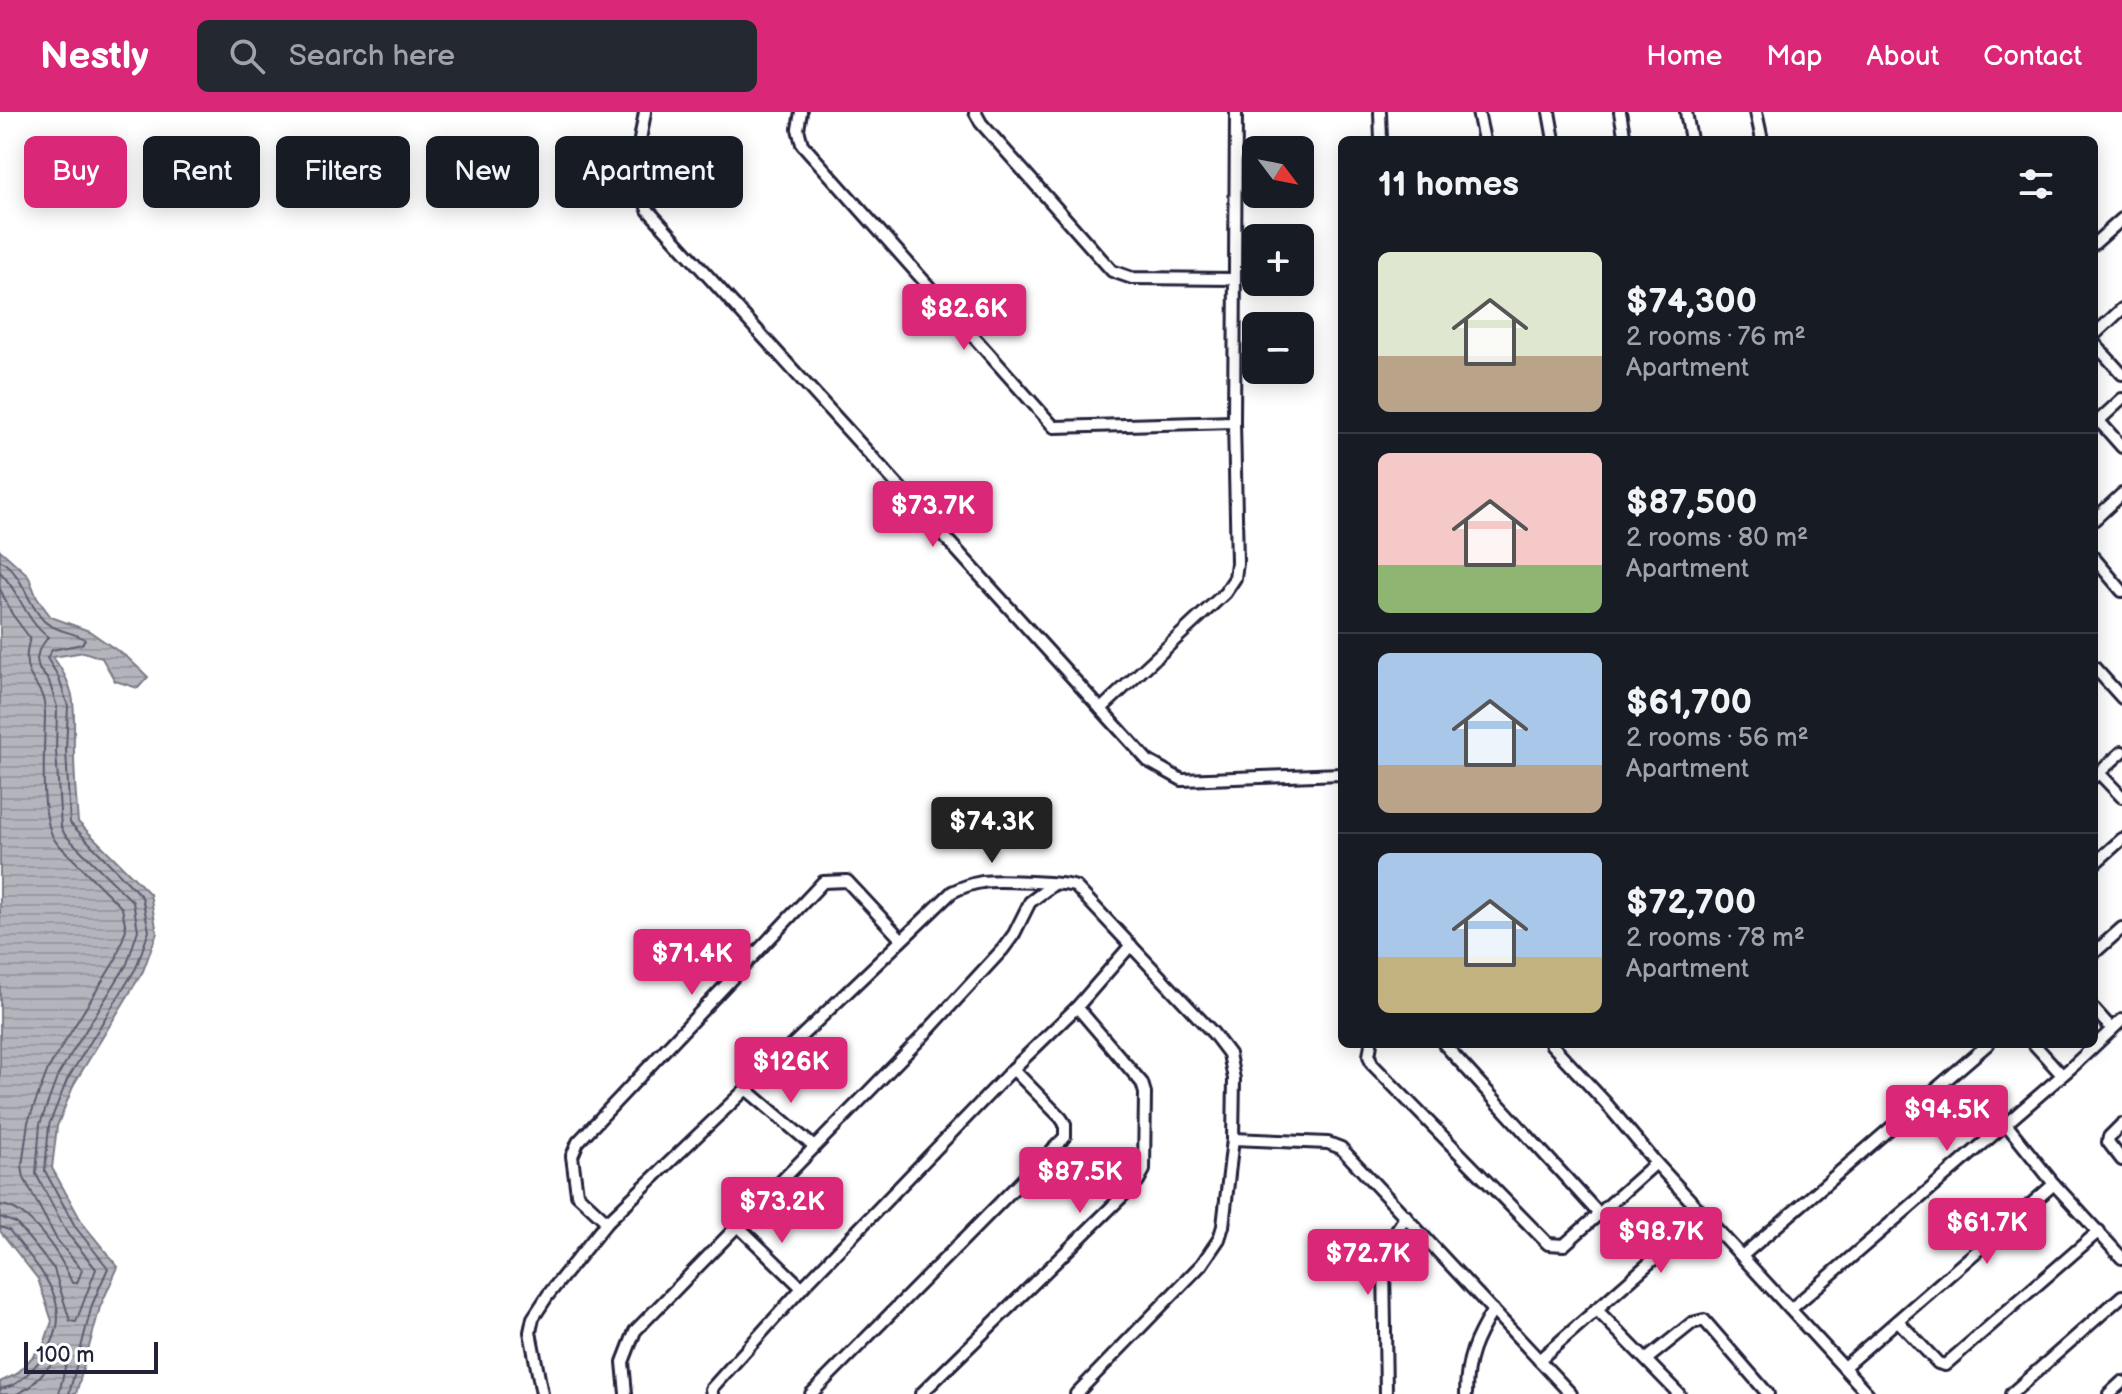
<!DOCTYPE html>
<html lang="en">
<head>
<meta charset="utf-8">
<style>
  body { margin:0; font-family:"Balsamiq Sans",sans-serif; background:#242831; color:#f1f3f6; height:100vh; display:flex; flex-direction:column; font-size:30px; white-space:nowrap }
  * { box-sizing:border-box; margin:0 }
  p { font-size:26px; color:#9ea1a6 }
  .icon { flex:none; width:44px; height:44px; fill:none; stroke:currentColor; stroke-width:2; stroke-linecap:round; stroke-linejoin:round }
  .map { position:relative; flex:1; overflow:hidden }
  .panel { position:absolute; left:1338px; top:24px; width:760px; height:912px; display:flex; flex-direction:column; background:#171b24; border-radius:12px; box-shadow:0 4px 20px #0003 }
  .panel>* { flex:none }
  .guide { position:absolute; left:24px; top:24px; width:760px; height:72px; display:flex; gap:16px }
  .needle { width:52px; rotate:122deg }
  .tools { position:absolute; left:1242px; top:24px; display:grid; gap:16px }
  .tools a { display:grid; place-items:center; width:72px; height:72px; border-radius:12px; background:#171b24; box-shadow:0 4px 20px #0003; font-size:40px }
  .scale { position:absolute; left:24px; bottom:20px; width:134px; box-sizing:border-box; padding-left:8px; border:4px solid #22223b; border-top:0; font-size:22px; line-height:28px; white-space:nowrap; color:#22223b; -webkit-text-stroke:6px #fff; paint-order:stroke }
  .price { position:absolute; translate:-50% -68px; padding:0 18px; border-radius:8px; background:#db2777; color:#fff; font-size:26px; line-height:52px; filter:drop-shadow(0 2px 4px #0008) }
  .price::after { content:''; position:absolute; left:50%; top:48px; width:24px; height:18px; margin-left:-12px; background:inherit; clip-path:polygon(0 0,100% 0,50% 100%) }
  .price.active { background:#222; color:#fff }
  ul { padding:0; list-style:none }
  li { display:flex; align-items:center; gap:24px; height:200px; padding:0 40px }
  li+li { border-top:2px solid #363941 }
  li span { display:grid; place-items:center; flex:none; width:224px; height:160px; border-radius:12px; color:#555 }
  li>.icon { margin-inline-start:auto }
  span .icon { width:96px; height:96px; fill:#fffc; stroke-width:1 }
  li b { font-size:34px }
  h2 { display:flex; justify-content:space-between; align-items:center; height:96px; padding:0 40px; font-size:34px }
  .tag { padding:0 28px; border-radius:12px; background:#171b24; box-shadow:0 4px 20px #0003; font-size:28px; line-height:72px }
  .tag.active { background:#db2777; color:#fff }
  header { display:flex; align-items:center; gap:48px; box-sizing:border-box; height:112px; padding:0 40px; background:#db2777; color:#fff }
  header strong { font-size:38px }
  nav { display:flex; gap:44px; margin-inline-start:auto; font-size:28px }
  .search { width:560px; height:72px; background:#242831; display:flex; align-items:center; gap:20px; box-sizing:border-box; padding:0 28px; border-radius:12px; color:#9ea1a6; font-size:30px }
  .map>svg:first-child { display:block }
  .water { fill:url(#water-rules); stroke:#7a7a88; stroke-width:2 }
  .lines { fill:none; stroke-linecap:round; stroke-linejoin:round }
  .shore { stroke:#5c5c6f; stroke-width:2 }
  .minor-casing { stroke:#22223b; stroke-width:16 }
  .minor { stroke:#fff; stroke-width:10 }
</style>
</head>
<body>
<header>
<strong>Nestly</strong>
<div class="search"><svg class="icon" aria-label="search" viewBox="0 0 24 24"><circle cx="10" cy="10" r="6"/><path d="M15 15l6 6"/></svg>Search here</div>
<nav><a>Home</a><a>Map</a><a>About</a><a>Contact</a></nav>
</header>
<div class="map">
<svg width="2122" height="1282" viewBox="0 0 2122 1282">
  <defs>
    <pattern id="water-rules" width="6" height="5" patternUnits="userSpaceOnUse" patternTransform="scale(2)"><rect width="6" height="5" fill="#b4b4bc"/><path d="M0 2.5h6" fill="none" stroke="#9a9aa2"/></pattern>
  </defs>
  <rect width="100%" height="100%" fill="#fff"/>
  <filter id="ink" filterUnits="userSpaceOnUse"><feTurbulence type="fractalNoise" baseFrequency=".0125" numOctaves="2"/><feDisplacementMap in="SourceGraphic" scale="16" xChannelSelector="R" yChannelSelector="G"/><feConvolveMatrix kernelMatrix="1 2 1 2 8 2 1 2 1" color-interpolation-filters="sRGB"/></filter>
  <g filter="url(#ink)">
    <path class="water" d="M0 438 28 463 37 486 51 505 89 519 128 546 148 565 138 576 115 569 102 546 84 540 53 545C80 581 73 599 74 640 74 663 76 687 78 710L150 782 157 821 143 859 74 972 57 1014 52 1056 83 1112 118 1155 100 1195 76 1282H0V1270L17 1262 44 1232 52 1209 38 1167 0 1119Z"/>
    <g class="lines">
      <g class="shore">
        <path d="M0 448C25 464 25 489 44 509 54 519 73 520 85 527L82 532 52 538 47 546 58 564 68 594 66 638 70 711 142 785 149 819 136 856 67 968 49 1013 45 1059 76 1116 108 1156 92 1193 69 1282"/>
        <path d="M0 460C20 480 25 508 48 525L39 538 37 547 39 557 49 569 57 595 56 639 61 715 65 723 133 790 138 818 127 852 58 963 40 1012 36 1062 67 1121 96 1157 76 1210 70 1209 54 1157 16 1111 0 1105"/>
        <path d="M0 477 12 502 30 526C17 571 45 566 45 601 45 632 38 706 56 730L122 796 126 817 116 847 48 957 28 1010 22 1054 24 1066 57 1128 82 1158 77 1171H72C62 1145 29 1094 0 1093"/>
        <path d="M0 1115 9 1118C44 1162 84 1201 36 1253 25 1265 16 1275 0 1277"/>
        <path d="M17 1282 30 1275 65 1237 68 1242 59 1282"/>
      </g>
      <defs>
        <g id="minor">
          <path d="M645 0 638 39V72L648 98 1148 649 1182 668 1342 662"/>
          <path d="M801 0 798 17 802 32 1054 315 1234 310"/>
          <path d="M975 0 981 11 1112 159 1132 166 1234 167"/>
          <path d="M1380 0 1381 28"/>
          <path d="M1478 0 1484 28"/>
          <path d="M1549 0 1554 28"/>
          <path d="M1620 0 1625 28"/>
          <path d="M1686 0 1691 28"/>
          <path d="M1756 0 1762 28"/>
          <path d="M2094 132 2122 107"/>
          <path d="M2094 223 2122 197"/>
          <path d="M2094 231 2122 262"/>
          <path d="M2099 309 2122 335"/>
          <path d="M2094 313 2122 287"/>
          <path d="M2094 408 2122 382"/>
          <path d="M2094 446 2122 479"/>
          <path d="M2094 555 2122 586"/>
          <path d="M1101 597 1225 481 1235 466 1237 451 1234 310 1236 0"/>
          <path d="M2099 661 2122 685"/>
          <path d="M2094 665 2122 640"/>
          <path d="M2094 752 2122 727"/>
          <path d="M2094 841 2122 816"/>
          <path d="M2094 897 2112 917"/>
          <path d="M1371 932 1369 944 1372 952 1548 1132 1564 1133 1656 1051"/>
          <path d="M1444 932 1600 1103"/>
          <path d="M1551 932 1604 989 1656 1051 1868 1282"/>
          <path d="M2034 932 2062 963"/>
          <path d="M746 977 813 1034"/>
          <path d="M2006 1012 2054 1072 2122 1146"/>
          <path d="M2122 1012 2109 1025 2108 1030 2122 1048"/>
          <path d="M1233 1027 1328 1031 1341 1036 1571 1282"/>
          <path d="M607 1110 577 1082 572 1044 578 1030 823 770 847 769 901 827"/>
          <path d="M738 1114 802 1176"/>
          <path d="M1742 1144 1988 932"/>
          <path d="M1596 1197 1679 1282"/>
          <path d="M1791 1197 2073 954 2122 908"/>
          <path d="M1898 1209 1938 1251 1945 1253 2099 1119"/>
          <path d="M1647 1247 1692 1211 1704 1208 1768 1282"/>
          <path d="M1539 1248 1704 1103"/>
          <path d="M1844 1255 2054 1072"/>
          <path d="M542 1282 530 1220 533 1206 548 1183 607 1110 952 780C962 775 971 772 982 770 996 768 1066 770 1076 775L1213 921 1229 942 1234 967 1233 1027 1223 1114 1219 1127 1202 1152 1076 1282"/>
          <path d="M626 1282 623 1250 635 1219 920 927 1003 837 1014 822 1030 790 1054 772"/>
          <path d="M712 1282 711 1277 802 1176 1013 957 1077 895 1131 833"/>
          <path d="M811 1282 1065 1025V1012L1061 1006 1013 957"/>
          <path d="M921 1282 1138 1069 1144 1058 1145 981 1142 971 1077 895"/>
          <path d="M1386 1282 1384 1152 1392 1125 1406 1104"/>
          <path d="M1466 1282C1466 1247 1475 1227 1493 1198"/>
          <path d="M2011 1282 2122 1184"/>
          <path d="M2109 1282 2122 1270"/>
        </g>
      </defs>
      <use href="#minor" class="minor-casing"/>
      <use href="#minor" class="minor"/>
    </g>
  </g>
</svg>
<div class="tools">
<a><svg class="needle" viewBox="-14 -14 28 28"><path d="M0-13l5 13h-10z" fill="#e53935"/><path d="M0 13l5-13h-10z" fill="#9ea1a6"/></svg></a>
<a>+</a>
<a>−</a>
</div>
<div class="scale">100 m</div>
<b class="price" style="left:964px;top:240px">$82.6K</b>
<b class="price" style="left:933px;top:437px">$73.7K</b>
<b class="price active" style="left:992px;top:753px">$74.3K</b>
<b class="price" style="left:692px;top:885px">$71.4K</b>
<b class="price" style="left:791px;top:993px">$126K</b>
<b class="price" style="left:1947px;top:1041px">$94.5K</b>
<b class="price" style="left:1080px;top:1103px">$87.5K</b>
<b class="price" style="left:782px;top:1133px">$73.2K</b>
<b class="price" style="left:1987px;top:1154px">$61.7K</b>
<b class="price" style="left:1661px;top:1163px">$98.7K</b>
<b class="price" style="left:1368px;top:1185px">$72.7K</b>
<div class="guide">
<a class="tag active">Buy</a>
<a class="tag">Rent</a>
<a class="tag">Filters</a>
<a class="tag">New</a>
<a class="tag">Apartment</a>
</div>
<section class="panel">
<h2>11 homes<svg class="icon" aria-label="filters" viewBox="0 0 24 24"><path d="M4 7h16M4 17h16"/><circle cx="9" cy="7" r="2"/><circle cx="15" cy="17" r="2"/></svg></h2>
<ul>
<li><span style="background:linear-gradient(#dfe7d0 65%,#b9a48a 0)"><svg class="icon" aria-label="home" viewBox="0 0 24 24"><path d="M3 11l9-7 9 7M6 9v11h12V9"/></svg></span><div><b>$74,300</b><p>2 rooms · 76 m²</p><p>Apartment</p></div></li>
<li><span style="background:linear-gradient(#f6c9c9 70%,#8fb573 0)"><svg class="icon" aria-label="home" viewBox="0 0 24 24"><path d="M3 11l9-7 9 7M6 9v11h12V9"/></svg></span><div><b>$87,500</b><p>2 rooms · 80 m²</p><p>Apartment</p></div></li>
<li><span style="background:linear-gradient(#a9c7e8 70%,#b9a48a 0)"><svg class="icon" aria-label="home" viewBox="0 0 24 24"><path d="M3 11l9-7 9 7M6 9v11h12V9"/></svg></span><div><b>$61,700</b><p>2 rooms · 56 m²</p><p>Apartment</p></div></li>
<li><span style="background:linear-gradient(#a9c7e8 65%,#c2b280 0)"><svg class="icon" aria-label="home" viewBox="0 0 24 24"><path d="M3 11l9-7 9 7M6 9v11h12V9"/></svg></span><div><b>$72,700</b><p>2 rooms · 78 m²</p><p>Apartment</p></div></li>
</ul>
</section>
</div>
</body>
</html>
